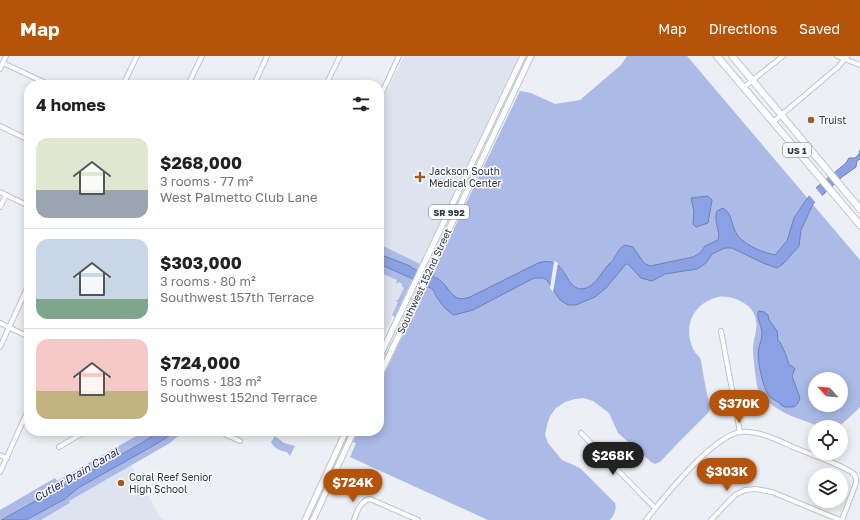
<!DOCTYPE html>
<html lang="en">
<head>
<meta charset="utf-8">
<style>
  body { margin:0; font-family:"Golos Text",sans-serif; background:#f6f6f6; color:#202124; height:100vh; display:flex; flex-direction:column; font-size:15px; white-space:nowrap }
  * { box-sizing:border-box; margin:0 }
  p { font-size:13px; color:#757577 }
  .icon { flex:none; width:22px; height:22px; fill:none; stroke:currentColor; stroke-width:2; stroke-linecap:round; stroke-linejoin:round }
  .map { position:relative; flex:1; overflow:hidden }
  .sheet { position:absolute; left:24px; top:24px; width:360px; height:356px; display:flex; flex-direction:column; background:#fff; border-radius:16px; box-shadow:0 2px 10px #0003 }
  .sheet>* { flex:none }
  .needle { width:26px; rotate:297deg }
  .controls { position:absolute; left:808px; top:316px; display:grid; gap:8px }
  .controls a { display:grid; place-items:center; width:40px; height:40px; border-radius:50%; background:#fff; box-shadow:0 2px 10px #0003; font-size:20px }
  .price { position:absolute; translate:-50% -34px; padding:0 9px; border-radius:14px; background:#b45309; color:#fff; font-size:13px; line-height:26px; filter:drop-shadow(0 1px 2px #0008) }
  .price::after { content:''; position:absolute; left:50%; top:24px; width:12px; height:9px; margin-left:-6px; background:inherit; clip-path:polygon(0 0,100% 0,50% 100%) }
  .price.current { background:#222; color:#fff }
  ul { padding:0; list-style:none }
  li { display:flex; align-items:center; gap:12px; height:100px; padding:0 12px }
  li+li { border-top:1px solid #e0e0e0 }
  li span { display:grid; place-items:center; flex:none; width:112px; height:80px; border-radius:12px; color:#555 }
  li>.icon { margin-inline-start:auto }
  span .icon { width:48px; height:48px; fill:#fffc; stroke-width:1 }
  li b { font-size:17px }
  h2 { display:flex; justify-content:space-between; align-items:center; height:48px; padding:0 12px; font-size:17px }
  header { display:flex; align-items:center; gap:24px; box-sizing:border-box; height:56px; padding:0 20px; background:#b45309; color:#fff }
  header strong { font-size:19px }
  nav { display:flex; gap:22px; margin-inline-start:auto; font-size:14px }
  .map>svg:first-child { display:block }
  .built { fill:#dee3f0 }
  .green { fill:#abbae6; fill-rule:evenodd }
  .water { fill:#8aa1e5; stroke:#7080b0 }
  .pier { fill:#eceff5 }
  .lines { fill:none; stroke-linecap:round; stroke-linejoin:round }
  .minor-casing { stroke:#c0c3c9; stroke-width:6 }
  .major-casing { stroke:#c0c3c9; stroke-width:7 }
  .highway-casing { stroke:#c0c3c9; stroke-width:8 }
  .minor { stroke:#fff; stroke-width:4 }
  .major { stroke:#fff; stroke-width:5 }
  .highway { stroke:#fff; stroke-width:6 }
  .poi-dot { fill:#9c5d24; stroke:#fbfcfe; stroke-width:1.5 }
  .labels { text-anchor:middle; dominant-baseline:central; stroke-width:3; stroke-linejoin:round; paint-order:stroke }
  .shield { fill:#fbfcfe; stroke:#6f7072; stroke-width:1 }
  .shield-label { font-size:9px; font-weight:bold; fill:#333436 }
  .poi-label { font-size:10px; fill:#333436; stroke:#fbfcfe; text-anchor:start }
  .street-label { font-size:10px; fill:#333436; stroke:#fbfcfe }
  .water-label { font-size:11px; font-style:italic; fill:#131c6a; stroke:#fbfcfe }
</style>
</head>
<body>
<header>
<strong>Map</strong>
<nav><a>Map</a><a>Directions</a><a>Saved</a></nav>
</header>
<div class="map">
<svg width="860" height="464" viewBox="0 0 860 464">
  <rect width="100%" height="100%" fill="#eceff5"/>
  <g class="built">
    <path d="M404 0H519L420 208 379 188V52Z"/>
    <path d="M379 214 407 229 379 290Z"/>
    <path d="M131 409 161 462 165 464H41L70 448 69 445Z"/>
  </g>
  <g class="green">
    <path d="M627 0H687L860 204V351C855 356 842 369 837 371 827 375 811 367 802 364 788 360 763 347 758 333 756 327 753 301 753 294 753 279 762 268 751 253 744 245 729 239 718 241 693 247 683 270 693 293 695 297 698 299 700 302 702 307 702 313 703 317 705 329 708 341 710 353L708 357 679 386 660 406 655 408 651 406 618 377 609 357 593 345 584 342 575 343 565 346 556 352 550 360 547 369 545 379 548 387 562 404 580 412 615 447C617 454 614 459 610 464H488L350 401 356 387 353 386 358 375H379V329L520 35 531 37 555 48 580 44 621 9ZM815 323H841V349H815Z"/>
    <path d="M379 188 420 208 417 214 410 210 379 198Z"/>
    <path d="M379 208 411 222 412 224 395 261 392 259 398 246 395 244H398L404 232 402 230V228L399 226 396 228 397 224 379 216Z"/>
    <path d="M145 375H161L70 427 49 437 0 464V454L55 422 57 425Z"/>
    <path d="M176 375H184L170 387 69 445 70 447 41 464H26L65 443 78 432 158 387Z"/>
    <path d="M275 380 284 387 295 390 290 400 287 396C280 395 275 393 271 386Z"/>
  </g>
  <g class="water">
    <path d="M860 94V103L857 105 856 111 842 121 813 148 801 174 799 190 783 208 777 212 763 207 732 192H725L712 198 706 207 697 213 665 218 652 225 641 222 628 208H626L606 232 595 241 576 249H568L560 244 547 224 543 222H534L473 254 454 259C447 256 440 246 436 240 435 238 435 236 433 234 427 228 416 228 411 222L379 208V198L410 210C416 216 434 219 441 225 447 230 450 238 457 242 461 243 465 243 470 241L538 207C568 198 563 233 582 233 595 232 601 216 609 208 610 207 612 206 613 204 617 198 618 193 625 189L633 191 644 207 650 210 693 201 700 197 705 190 718 184C721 174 713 166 717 155L723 152C732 158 731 166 735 175 741 188 761 196 775 199L787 185 794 162 806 144 817 131 846 107 849 102H855L859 98Z"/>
    <path d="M708 140 712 144 708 167 696 171 693 168 694 155 691 142Z"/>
    <path d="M759 255 764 256 768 259 769 264 777 275 778 285 780 286C784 294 787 301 789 309L792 310 795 313 792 320 800 342 798 347 794 351H785L781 349 780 347C777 345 772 343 770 341 763 334 756 301 759 291 760 287 762 283 762 277 762 270 757 264 758 256Z"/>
    <path d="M161 375H176L158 387 78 432 65 443 26 464H1C54 434 109 407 161 375Z"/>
  </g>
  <g class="pier">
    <path d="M815 131 823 141 816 147 808 138Z"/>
    <path d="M554 205 558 207 553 236 550 232Z"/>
  </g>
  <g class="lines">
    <defs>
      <g id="minor">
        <path d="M837 0 860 9"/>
        <path d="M3 7 50 29"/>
        <path d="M0 13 6 0"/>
        <path d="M123 29 137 0"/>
        <path d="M188 29 202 0"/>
        <path d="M254 29 267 0"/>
        <path d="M326 29 340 0"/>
        <path d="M744 31 783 0"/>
        <path d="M379 43 399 0"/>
        <path d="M773 66 838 11 847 0"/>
        <path d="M0 70 29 84"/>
        <path d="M0 136 29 150"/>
        <path d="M0 151 6 139"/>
        <path d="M0 267 29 281"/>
        <path d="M721 275 740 376"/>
        <path d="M0 291 29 228"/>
        <path d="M218 375 240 385"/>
        <path d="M581 377 655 452"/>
        <path d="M59 391 86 375"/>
        <path d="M0 399 7 402"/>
        <path d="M0 416 29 352"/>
        <path d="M354 464C357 456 360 445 370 443L418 464"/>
        <path d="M646 464C664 441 712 381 740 376 760 374 781 386 798 393 814 400 841 408 854 418L856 422V427L842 464"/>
        <path d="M711 464 735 439 745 434 756 433 772 436 840 464"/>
      </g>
      <g id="major">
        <path d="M379 302 523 0"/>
        <path d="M379 321 531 0"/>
        <path d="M305 464 346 375"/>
        <path d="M313 464 354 375"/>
      </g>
      <g id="highway">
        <path d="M717 0 860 169"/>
        <path d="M732 0 860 153"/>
      </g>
    </defs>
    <use href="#minor" class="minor-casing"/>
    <use href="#major" class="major-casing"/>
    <use href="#highway" class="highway-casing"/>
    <use href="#minor" class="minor"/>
    <use href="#major" class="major"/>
    <use href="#highway" class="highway"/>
  </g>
  <g class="poi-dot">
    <circle cx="811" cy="64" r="4"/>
    <path d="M418 115h4v4h4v4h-4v4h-4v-4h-4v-4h4z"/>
    <circle cx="121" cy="427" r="4"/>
  </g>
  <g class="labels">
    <g class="shield">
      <rect x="783" y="87" width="28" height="14" rx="3"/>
      <rect x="429" y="149" width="40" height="14" rx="3"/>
    </g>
    <g class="shield-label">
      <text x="797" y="94">US 1</text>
      <text x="449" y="156">SR 992</text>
    </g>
    <g class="poi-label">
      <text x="819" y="64">Truist</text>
      <text x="429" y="115">Jackson South<tspan x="429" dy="12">Medical Center</tspan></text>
      <text x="129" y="421">Coral Reef Senior<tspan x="129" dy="12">High School</tspan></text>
    </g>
    <g class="street-label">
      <text transform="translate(424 225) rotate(-65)">Southwest 152nd Street</text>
    </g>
    <g class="water-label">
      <text transform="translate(76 418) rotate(-30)">Cutler Drain Canal</text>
    </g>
  </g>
</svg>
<div class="controls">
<a><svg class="needle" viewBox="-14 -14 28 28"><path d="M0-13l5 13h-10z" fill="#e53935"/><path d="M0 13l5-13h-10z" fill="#757577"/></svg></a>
<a><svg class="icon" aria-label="locate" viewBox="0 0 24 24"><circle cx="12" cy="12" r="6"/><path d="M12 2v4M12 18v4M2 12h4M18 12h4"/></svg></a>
<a><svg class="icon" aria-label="layers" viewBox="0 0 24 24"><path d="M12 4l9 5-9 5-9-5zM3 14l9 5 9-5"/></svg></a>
</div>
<b class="price" style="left:739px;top:368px">$370K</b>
<b class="price current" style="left:613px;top:420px">$268K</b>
<b class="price" style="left:727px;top:436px">$303K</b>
<b class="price" style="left:353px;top:447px">$724K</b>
<section class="sheet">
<h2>4 homes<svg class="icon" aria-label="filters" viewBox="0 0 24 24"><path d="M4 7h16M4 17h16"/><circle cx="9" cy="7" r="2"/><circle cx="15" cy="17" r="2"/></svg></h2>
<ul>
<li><span style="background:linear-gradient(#dfe7d0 65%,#9aa5b1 0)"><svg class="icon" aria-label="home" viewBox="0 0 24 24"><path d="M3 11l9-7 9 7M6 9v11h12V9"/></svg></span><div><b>$268,000</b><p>3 rooms · 77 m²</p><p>West Palmetto Club Lane</p></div></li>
<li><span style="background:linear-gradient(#c9d6e8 75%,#7fa58c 0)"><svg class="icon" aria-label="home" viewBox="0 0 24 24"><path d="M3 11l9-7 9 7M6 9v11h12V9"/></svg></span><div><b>$303,000</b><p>3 rooms · 80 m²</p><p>Southwest 157th Terrace</p></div></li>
<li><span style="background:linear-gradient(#f6c9c9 65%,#c2b280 0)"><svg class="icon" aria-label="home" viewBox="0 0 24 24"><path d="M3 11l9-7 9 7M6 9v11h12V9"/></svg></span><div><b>$724,000</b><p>5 rooms · 183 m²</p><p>Southwest 152nd Terrace</p></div></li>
</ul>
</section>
</div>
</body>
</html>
